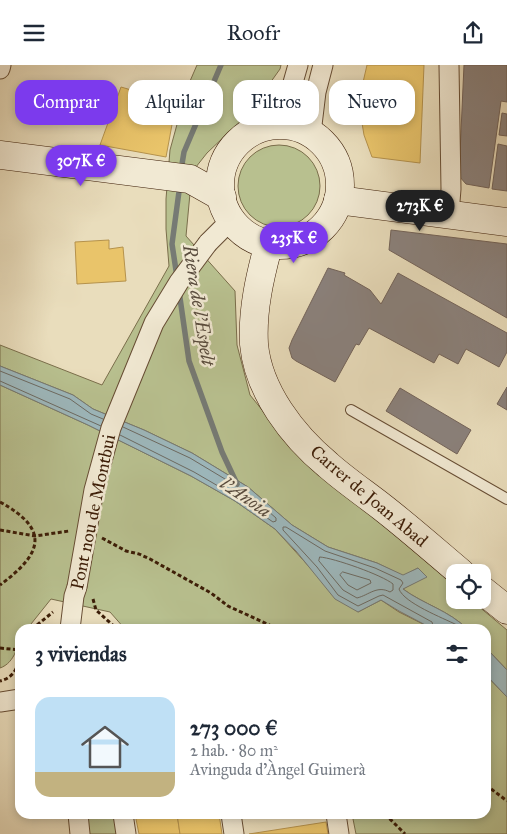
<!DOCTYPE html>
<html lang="es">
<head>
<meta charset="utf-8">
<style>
  body { margin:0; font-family:"IM FELL Great Primer",serif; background:#f6f6f7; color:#1f2937; height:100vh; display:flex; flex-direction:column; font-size:19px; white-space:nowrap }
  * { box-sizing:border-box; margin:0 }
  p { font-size:16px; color:#747a83 }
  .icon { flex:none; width:28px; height:28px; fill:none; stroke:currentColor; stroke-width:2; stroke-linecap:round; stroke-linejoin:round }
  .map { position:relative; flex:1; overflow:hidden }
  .details { position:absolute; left:15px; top:559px; width:476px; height:195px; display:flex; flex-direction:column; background:#fff; border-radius:15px; box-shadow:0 2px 8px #0003 }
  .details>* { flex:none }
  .top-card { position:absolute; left:15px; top:15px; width:478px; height:45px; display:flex; gap:10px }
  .fabs { position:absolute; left:446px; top:499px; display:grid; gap:10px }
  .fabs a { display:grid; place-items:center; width:45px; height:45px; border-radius:10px; background:#fff; box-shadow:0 2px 8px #0003; font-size:25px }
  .price { position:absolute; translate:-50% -42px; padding:0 11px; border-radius:18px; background:#7c3aed; color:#fff; font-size:16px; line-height:32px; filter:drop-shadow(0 1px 2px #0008) }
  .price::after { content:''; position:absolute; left:50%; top:30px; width:15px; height:11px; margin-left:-8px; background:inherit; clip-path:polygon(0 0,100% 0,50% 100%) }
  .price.current { background:#222; color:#fff }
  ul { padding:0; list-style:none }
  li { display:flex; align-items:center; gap:15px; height:125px; padding:0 20px }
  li+li { border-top:1px solid #e0e1e3 }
  li span { display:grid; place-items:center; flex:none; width:140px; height:100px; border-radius:15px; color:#555 }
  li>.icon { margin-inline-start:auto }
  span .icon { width:60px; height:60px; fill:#fffc; stroke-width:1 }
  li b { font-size:21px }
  h2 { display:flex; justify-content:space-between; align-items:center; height:60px; padding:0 20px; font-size:21px }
  .chip { padding:0 18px; border-radius:15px; background:#fff; box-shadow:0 2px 8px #0003; font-size:18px; line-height:45px }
  .chip.current { background:#7c3aed; color:#fff }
  header { display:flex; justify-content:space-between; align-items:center; height:65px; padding:0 20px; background:#fff; font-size:22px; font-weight:600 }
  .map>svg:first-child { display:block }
  .green { fill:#b8c08f; stroke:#7a6e4b }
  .water { fill:#9db8bd; stroke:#767a74 }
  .homes { fill:#e9c46a; stroke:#b5924c }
  .industry { fill:#8a817c; stroke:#736359 }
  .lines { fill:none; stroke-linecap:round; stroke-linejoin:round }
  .shore { stroke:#6c6a62; stroke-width:1 }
  .stream { stroke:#767a74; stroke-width:5.5 }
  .lane-casing { stroke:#674d34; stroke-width:12 }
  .street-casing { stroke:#674d34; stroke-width:21 }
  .secondary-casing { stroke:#3c1d07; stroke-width:29 }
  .path { stroke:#3c1d07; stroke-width:3; stroke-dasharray:4 2.5; stroke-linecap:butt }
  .lane { stroke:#f1e9d3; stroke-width:10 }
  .street { stroke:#f1e9d3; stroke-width:19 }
  .secondary { stroke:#f1e9d3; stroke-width:28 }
  .street-bridge-casing { stroke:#674d34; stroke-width:21; stroke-linecap:butt }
  .street-bridge { stroke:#f1e9d3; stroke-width:19 }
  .labels { text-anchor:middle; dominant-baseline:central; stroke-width:5; stroke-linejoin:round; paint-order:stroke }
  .street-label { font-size:18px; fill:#3c1d07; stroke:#f1e9d3 }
  .water-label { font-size:19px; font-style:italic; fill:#594c3e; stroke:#f1e9d3 }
</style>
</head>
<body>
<header><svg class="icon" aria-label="menu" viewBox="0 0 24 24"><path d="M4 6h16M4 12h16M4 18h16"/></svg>Roofr<svg class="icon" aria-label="share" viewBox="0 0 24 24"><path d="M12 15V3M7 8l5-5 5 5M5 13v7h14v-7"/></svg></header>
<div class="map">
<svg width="507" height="769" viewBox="0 0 507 769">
  <rect width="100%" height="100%" fill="#e9ddbc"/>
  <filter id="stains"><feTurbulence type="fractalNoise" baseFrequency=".004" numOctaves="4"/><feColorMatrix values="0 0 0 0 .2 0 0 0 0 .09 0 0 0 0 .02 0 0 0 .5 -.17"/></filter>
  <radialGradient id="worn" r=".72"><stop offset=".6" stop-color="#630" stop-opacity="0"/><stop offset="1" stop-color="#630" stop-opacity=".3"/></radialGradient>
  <g class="green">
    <path d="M197 0H281L280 4 248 49 207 88 192 107 186 171 235 226 237 280 250 330 296 387 455 521V535H471L507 565V605L486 583V564H467C450 546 423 539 403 524L426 511 418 503 403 511 377 498 328 482 292 460 248 422 192 388 144 365 93 344 73 330 0 301V280L102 320 169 201 166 164V134L170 85 187 23Z"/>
    <circle cx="279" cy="121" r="41"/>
    <path d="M0 320 88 360 191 411 235 436 275 464 313 506 358 547 381 535 399 547 433 564H125L110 547 51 534 27 564H20C20 578 15 598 0 603Z"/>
    <path d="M486 610 507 632V769H356L352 749H486Z"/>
    <path d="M84 749H117L120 769H87Z"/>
  </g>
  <g class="water">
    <path d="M0 301 73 330 93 344 144 365 192 388 248 422 292 460 328 482 377 498 403 510 418 503 427 512 403 524C423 539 450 546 467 564H433L399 546 381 535 358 547 335 534 296 486 275 464 235 436 191 411 88 360 0 320Z"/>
    <path d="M486 583 507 605V632L486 610Z"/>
  </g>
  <g class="homes">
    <path d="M367 0H424L420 98 372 92 364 70 360 46 361 26Z"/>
    <path d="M121 22 176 38 166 92 100 80Z"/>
    <path d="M109 175V184L123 182 126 216 77 219 75 177Z"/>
    <path d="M135 749H177L180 769H139Z"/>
    <path d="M177 749H219L222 769H180Z"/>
    <path d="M326 757 328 769H249Z"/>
  </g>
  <g class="industry">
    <path d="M464 0H507V37L501 36 489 123 466 119 459 111Z"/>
    <path d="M502 48 507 49V71L499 70Z"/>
    <path d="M498 79 507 81V126L492 124Z"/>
    <path d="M391 165 507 179V253L389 185Z"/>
    <path d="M328 203 345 208 344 210 370 225 381 239 398 208 507 268V287L499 302 466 284 458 299 439 289 434 298 369 263 359 280 356 279 335 317 296 296 292 293 289 283 292 275Z"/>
    <path d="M507 322V345L497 339Z"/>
    <path d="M400 323 471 365 457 389 386 346Z"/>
  </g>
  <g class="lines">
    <g class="shore">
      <path d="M0 306 70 334 91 349 103 354"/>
      <path d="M0 316 101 361"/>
      <path d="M120 370 194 407 237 432 273 457 276 456V453L245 426 190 393 123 362"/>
      <path d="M320 492C334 493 382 510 393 519V525L390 527C377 520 369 530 357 533L343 525 319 496Z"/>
      <path d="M343 507 370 515 371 518 357 525 348 520 340 510Z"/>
      <path d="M434 564 432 557 383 530 379 531 358 541 338 530 317 502 283 465V462H286L325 486 375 503 401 515 403 518 399 524C404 538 443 553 457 560L460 564"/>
    </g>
    <g class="stream">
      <path d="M181 105 184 87 221 0"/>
      <path d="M177 212 172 179 180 119"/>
      <path d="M179 226 189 296 222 387 237 419"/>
    </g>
    <defs>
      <path id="lane" d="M351 345 507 434"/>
      <g id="street">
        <path d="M0 4 1 0"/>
        <path d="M281 60 298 0"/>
        <path d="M311 68 316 27 323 0"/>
        <path d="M449 149 451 124 449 0"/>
        <path d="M208 178 232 154"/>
        <path d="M70 564 74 531 77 522"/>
        <path d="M0 637 20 634"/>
        <path d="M78 749 80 769"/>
        <path d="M123 749 126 769"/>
        <path d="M231 749 234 769"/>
        <path d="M336 749 339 769"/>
      </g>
      <g id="secondary">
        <circle cx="280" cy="120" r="60"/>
        <path d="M0 90 190 114 222 132"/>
        <path d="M338 135 507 157"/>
        <path d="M269 178C260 211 252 245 254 279 258 326 293 371 328 400 345 415 364 428 382 442 409 463 435 486 461 508"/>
        <path d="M482 525 507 545"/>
      </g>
    </defs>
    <use href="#lane" class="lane-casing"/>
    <use href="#street" class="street-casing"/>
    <use href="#secondary" class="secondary-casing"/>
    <g class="path">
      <path d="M0 437C51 465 42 489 0 520"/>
      <path d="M0 465 35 471 69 466"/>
      <path d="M102 473 126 486 139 489 150 494 211 528 228 541 278 564"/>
      <path d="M93 534 96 545 117 564"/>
      <path d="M32 564 53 547"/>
      <path d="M0 583 20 585C19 600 16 612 0 616"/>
      <path d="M486 720 507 736"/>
      <path d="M385 749 405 769"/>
    </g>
    <use href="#lane" class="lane"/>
    <use href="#street" class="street"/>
    <use href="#secondary" class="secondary"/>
    <defs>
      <path id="street-bridge" d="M77 522 94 425 111 363 154 258 179 217 208 178"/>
    </defs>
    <use href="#street-bridge" class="street-bridge-casing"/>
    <use href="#street-bridge" class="street-bridge"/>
  </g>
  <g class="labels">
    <g class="street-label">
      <text transform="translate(369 431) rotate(40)">Carrer de Joan Abad</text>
      <text transform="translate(93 447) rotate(-78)">Pont nou de Montbui</text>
    </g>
    <g class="water-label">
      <text transform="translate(199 240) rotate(81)">Riera de l'Espelt</text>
      <text transform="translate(246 432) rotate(34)">l'Anoia</text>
    </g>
  </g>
  <rect width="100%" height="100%" filter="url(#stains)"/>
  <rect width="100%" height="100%" fill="url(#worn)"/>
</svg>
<div class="fabs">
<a><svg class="icon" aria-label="locate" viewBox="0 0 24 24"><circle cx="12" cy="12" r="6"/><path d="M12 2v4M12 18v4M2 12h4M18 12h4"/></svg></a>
</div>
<b class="price" style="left:81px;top:122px">307K €</b>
<b class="price current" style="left:420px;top:167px">273K €</b>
<b class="price" style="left:294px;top:199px">235K €</b>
<div class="top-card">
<a class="chip current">Comprar</a>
<a class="chip">Alquilar</a>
<a class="chip">Filtros</a>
<a class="chip">Nuevo</a>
</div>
<section class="details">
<h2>3 viviendas<svg class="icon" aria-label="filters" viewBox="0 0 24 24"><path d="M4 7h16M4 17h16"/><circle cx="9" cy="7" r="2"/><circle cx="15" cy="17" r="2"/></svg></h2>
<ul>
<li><span style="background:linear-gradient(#bfe0f5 75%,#c2b280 0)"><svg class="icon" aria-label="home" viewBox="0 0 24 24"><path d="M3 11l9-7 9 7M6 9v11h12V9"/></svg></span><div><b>273 000 €</b><p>2 hab. · 80 m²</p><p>Avinguda d'Àngel Guimerà</p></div></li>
</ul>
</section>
</div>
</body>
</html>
